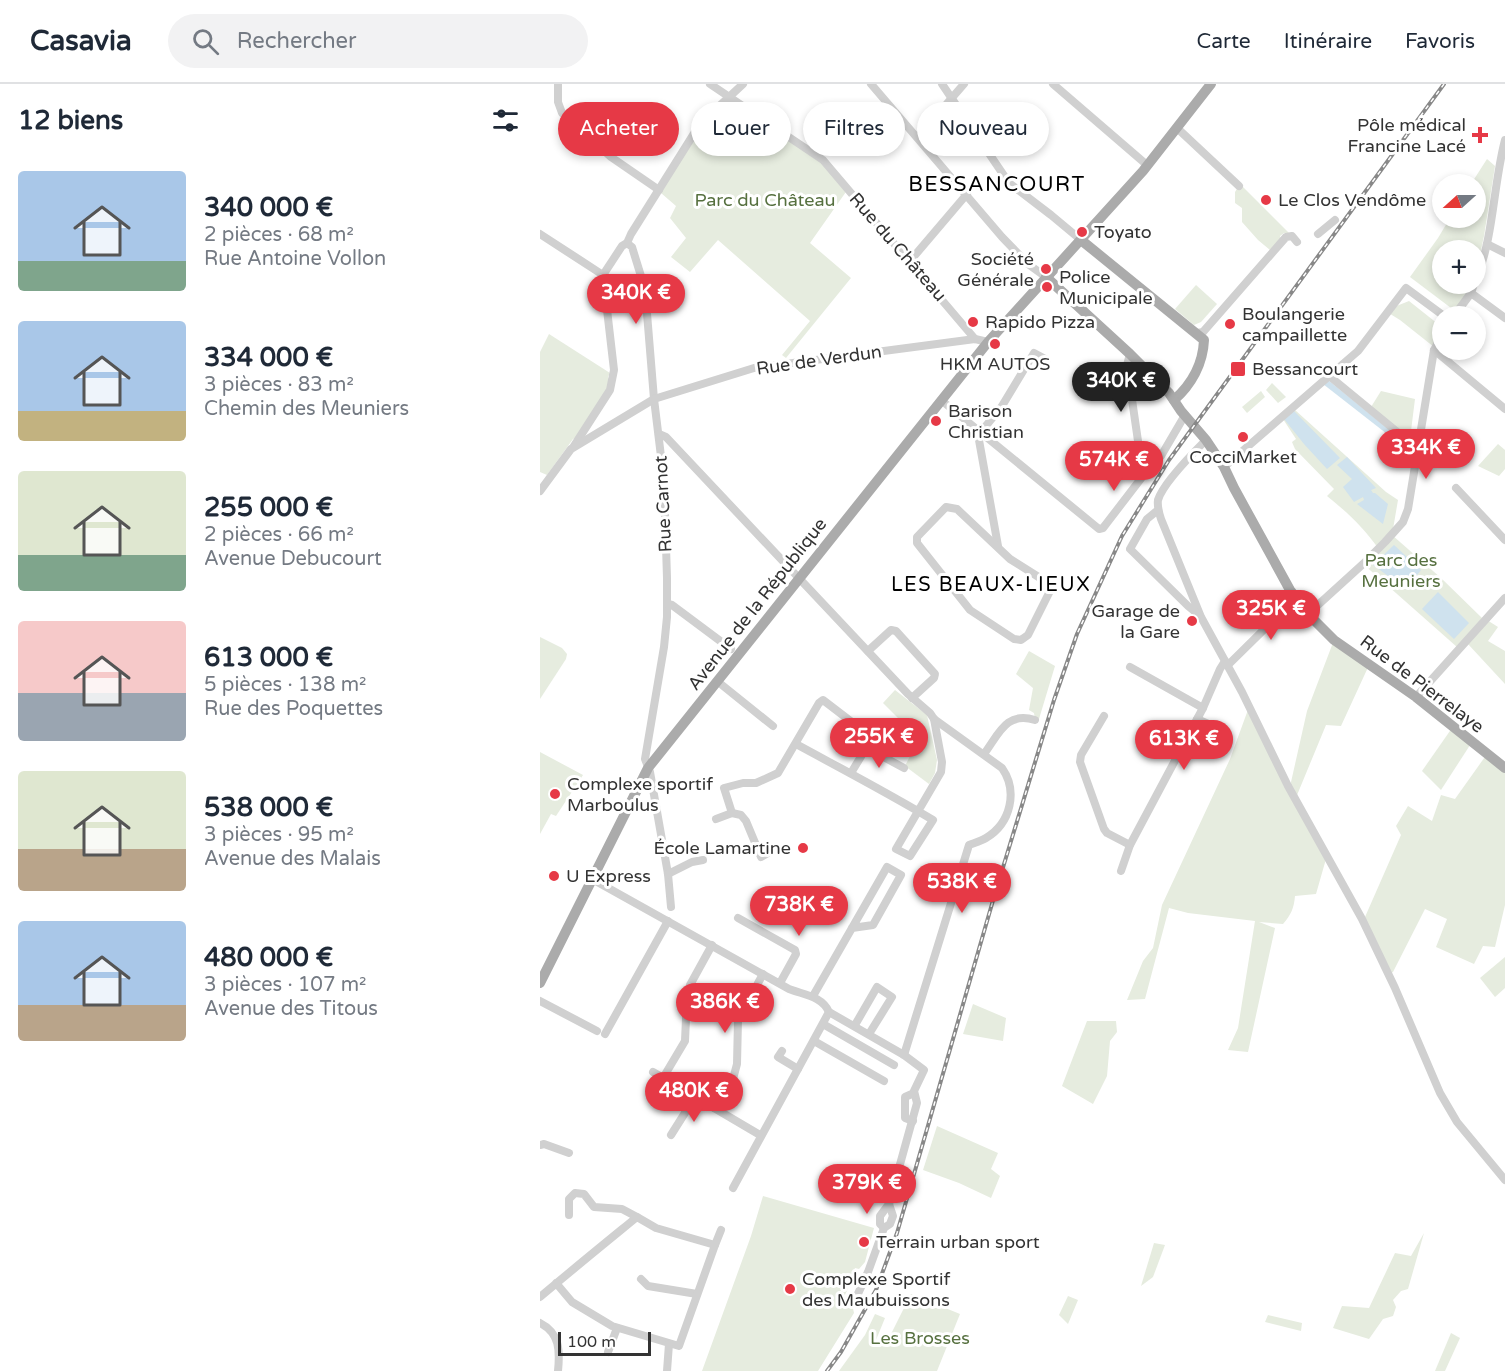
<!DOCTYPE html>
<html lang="fr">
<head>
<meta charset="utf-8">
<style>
  body { margin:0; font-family:"Varela Round",sans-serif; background:#f2f2f3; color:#1f2937; height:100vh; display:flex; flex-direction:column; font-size:22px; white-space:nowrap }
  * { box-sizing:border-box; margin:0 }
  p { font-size:20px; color:#747a83 }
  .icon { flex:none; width:33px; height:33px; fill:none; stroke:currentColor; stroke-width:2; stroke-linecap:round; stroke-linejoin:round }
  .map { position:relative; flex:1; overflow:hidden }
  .panel { display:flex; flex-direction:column; background:#fff; width:540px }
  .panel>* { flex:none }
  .top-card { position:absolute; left:18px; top:18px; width:570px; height:54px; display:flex; gap:12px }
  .needle { width:39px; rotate:249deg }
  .controls { position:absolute; left:892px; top:90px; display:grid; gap:12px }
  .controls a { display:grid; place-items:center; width:54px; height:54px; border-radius:50%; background:#fff; box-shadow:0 3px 9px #0003; font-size:30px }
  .scale { position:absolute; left:18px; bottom:15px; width:93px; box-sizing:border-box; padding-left:6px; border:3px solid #333; border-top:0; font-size:16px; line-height:21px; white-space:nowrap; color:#333; -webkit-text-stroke:4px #fff; paint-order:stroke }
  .price { position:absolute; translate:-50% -51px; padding:0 14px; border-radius:21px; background:#e63946; color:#fff; font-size:20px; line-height:39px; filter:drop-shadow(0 2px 3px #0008) }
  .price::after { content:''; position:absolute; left:50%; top:36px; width:18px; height:14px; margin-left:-9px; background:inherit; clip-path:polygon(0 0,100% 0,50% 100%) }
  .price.active { background:#222; color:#fff }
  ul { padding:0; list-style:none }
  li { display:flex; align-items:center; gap:18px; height:150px; padding:0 18px }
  li span { display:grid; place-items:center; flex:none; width:168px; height:120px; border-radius:6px; color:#555 }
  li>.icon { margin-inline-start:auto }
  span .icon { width:72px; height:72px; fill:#fffc; stroke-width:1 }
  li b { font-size:26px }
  h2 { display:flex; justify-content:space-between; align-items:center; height:72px; padding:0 18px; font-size:26px }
  .chip { padding:0 21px; border-radius:27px; background:#fff; box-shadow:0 3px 9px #0003; font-size:21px; line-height:54px }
  .chip.active { background:#e63946; color:#fff }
  header { display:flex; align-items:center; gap:36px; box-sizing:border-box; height:84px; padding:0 30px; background:#fff; border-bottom:2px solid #e0e1e3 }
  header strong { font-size:28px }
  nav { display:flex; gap:33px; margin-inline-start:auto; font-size:21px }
  .search { width:420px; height:54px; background:#f2f2f3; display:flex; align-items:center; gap:15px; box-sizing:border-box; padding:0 21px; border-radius:33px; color:#747a83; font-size:22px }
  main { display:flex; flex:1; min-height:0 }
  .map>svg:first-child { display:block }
  .green { fill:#e6ecdf }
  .water { fill:#cfe2ee }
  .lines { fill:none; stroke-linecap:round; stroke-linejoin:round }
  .minor { stroke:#d0d0d0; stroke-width:8 }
  .major { stroke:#ababab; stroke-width:10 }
  .rail-casing { stroke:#888; stroke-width:4 }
  .rail { stroke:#fff; stroke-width:1.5; stroke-dasharray:4.5; stroke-linecap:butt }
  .poi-dot { fill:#e63946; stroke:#fff; stroke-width:2 }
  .labels { text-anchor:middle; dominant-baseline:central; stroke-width:6; stroke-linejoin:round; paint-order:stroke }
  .poi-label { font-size:18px; fill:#333; stroke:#fff; text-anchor:start }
  .park-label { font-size:18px; fill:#56703f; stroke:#fff }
  .street-label { font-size:18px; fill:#333; stroke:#fff }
  .neighbourhood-label { font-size:20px; letter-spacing:1.5px; fill:#000; stroke:#fff }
  .quarter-label { font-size:21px; letter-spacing:1.5px; fill:#000; stroke:#fff }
</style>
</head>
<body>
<header>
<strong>Casavia</strong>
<div class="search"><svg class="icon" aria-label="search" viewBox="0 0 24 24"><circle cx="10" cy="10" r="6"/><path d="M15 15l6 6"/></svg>Rechercher</div>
<nav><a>Carte</a><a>Itinéraire</a><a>Favoris</a></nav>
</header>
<main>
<section class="panel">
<h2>12 biens<svg class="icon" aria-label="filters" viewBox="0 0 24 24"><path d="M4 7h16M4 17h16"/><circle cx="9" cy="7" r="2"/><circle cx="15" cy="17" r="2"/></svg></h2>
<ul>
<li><span style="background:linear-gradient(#a9c7e8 75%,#7fa58c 0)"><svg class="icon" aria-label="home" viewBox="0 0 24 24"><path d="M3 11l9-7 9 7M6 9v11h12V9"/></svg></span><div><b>340 000 €</b><p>2 pièces · 68 m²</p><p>Rue Antoine Vollon</p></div></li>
<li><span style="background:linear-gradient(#a9c7e8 75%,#c2b280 0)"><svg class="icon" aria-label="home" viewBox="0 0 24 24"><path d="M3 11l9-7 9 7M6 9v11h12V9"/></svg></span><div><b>334 000 €</b><p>3 pièces · 83 m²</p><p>Chemin des Meuniers</p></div></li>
<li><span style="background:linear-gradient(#dfe7d0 70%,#7fa58c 0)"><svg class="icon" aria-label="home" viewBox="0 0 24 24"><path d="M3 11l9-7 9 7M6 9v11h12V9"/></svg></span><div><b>255 000 €</b><p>2 pièces · 66 m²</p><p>Avenue Debucourt</p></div></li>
<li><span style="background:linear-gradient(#f6c9c9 60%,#9aa5b1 0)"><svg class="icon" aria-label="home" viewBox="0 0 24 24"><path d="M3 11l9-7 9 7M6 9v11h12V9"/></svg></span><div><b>613 000 €</b><p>5 pièces · 138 m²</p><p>Rue des Poquettes</p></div></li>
<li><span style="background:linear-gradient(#dfe7d0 65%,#b9a48a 0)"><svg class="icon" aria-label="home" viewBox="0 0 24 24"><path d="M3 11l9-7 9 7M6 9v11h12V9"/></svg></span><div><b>538 000 €</b><p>3 pièces · 95 m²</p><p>Avenue des Malais</p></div></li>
<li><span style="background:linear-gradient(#a9c7e8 70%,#b9a48a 0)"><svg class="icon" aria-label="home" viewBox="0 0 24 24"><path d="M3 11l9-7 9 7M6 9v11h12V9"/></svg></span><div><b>480 000 €</b><p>3 pièces · 107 m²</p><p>Avenue des Titous</p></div></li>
</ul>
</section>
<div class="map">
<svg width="965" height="1287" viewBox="0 0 965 1287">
  <rect width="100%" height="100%" fill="#fff"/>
  <g class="green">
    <path d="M189 12 283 76 308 105 270 159 311 194 246 274 242 271 270 237 178 156 150 188 131 173 146 154 130 134 136 122 121 109 160 40Z"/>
    <path d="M947 75 955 82 944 152 936 189V166H903V200H932L928 208 915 227 870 193 898 154 910 134H936V100H931Z"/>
    <path d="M700 100 749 149H744L740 152 741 155 730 166 718 156 702 138V124L695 119V108Z"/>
    <path d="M656 201 677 220 661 238 654 241 635 225Z"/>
    <path d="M869 217 903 244 894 263 860 236 847 228 849 225Z"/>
    <path d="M9 250 70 289 68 293 69 295 68 304 36 354 33 355 7 391 0 388V268Z"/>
    <path d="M732 299 746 313 738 319 726 306Z"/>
    <path d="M721 307 725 313 707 329 702 323Z"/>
    <path d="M841 307 875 315 870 355 831 323Z"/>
    <path d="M755 326 846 408 858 416 852 451 901 494 942 534 917 563 822 479 838 464C824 444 807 428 787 412L794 405 755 365 752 358 756 355 743 335Z"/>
    <path d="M958 360 965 366V385L959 392 938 382Z"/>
    <path d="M947 536 958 543 948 557 965 567V600L928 560Z"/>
    <path d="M0 553 22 564 27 570 26 575 0 615Z"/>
    <path d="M794 556 830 579 801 642 786 641 755 716 786 775 776 810 755 812C754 824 751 831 743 840L719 838 735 844 708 968 688 966 698 944 715 837 648 829 629 824 605 915 587 916 603 877 613 864 622 821 690 675 709 623 749 707 767 627Z"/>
    <path d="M489 567 515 582 499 635H495L494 629 489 626 493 604 476 590Z"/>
    <path d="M355 606 387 631 397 676 395 689 389 700 365 682 372 668 375 651 343 619Z"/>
    <path d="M912 644 932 658 901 706 882 687Z"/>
    <path d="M0 668 43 691 16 732 11 730 0 750Z"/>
    <path d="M947 670 965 684V821L955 863 943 862 934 880 896 863 907 835 885 825 853 888 847 891 825 833 861 751 856 742 868 722 892 737 901 711 915 715Z"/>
    <path d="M965 873V904L955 913 940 894Z"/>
    <path d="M433 920 466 934 463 957 423 950Z"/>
    <path d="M547 937H576L577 948 570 957 567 992 553 1020 522 1002Z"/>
    <path d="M397 1042 458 1069 451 1085 460 1092 451 1114 419 1099 383 1086Z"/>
    <path d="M223 1112 334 1144 325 1178 319 1185 315 1184 313 1189 315 1190 303 1215 312 1220 314 1229 278 1287H162L211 1152Z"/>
    <path d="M884 1149 868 1205 861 1207 853 1216 856 1223 853 1232 843 1235 829 1255 793 1244 802 1222 829 1224 855 1169 871 1172Z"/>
    <path d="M614 1159 625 1161 613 1193 601 1202Z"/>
    <path d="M371 1210 420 1230 397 1287H299L325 1251 335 1230 345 1234 336 1256 347 1258Z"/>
    <path d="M528 1212 538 1216 528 1240 519 1231Z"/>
    <path d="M728 1231 762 1239 761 1247 725 1238Z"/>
    <path d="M911 1249 920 1254 905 1287H895Z"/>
  </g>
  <g class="water">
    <path d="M788 296 868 361 865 364 783 300Z"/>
    <path d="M754 327 800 374 787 385 764 360 744 335Z"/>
    <path d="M807 373 836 404 831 406 833 409H835L848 420 843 440 817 420 824 416 823 413 814 418 803 403 812 395 797 381Z"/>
    <path d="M854 461 881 486 866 505 833 481Z"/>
    <path d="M898 508 929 539 914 555 882 525Z"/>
  </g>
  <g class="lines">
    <g class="minor">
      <path d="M18 0V18L22 29 71 73 119 106"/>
      <path d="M170 0 283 76 435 255"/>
      <path d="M331 0 462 153 488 180 506 193"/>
      <path d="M402 0 469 99 511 131 541 156"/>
      <path d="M513 0 607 81"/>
      <path d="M637 44 699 102"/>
      <path d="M378 53 424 0"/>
      <path d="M0 150 63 191"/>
      <path d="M778 150 795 136"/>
      <path d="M87 159 92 163 105 205 114 315 124 397 127 494V533L124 563 105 675 110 688 128 790 131 823"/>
      <path d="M947 160 965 169"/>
      <path d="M370 177 427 110"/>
      <path d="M63 191 82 162 87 159 91 150 160 40 203 0"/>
      <path d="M936 196C954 152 953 102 965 56"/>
      <path d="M931 209 965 234"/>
      <path d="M914 232 931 209 934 200"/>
      <path d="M657 249 663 248 746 153 752 152 757 158"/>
      <path d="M894 266 965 325"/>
      <path d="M590 270 587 281 598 357 606 388"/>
      <path d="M788 291 878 365"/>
      <path d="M401 316 559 445 563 444 606 388 621 372 645 331"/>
      <path d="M437 345 458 462"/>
      <path d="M441 348 462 322 494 269 507 276"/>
      <path d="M119 350 126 353 368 610 390 629 394 635 462 684C478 707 471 739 446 754 441 757 434 759 429 761L364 971"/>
      <path d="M666 356C653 369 623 399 618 416 617 423 619 429 621 435L661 533 702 608 748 702 822 835 855 904 900 1009 917 1038 965 1096"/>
      <path d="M34 362 70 306 74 286 63 191"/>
      <path d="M891 379 907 361"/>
      <path d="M684 383 818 267 866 204 904 232"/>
      <path d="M916 404 965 456"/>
      <path d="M0 407 31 365 114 315 214 284 435 255 448 258"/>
      <path d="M406 423 417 425 470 475 508 499 510 507 488 551 481 556 474 555 430 526 377 459V453Z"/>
      <path d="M618 426 607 435 590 465 648 522 659 531"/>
      <path d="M128 520 132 521 191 565"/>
      <path d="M768 530 823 480 845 458 863 438 868 425 894 266 903 249"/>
      <path d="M328 567 351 546 356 547 395 590 394 594 372 614"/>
      <path d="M688 581 756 514"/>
      <path d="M590 583 663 624"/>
      <path d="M177 597 233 642"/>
      <path d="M876 613 965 514"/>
      <path d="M564 632 541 671 540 678 564 745 567 749 590 761"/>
      <path d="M657 635 675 643"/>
      <path d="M330 652 342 661 337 669"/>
      <path d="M256 660C302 685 348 709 393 736L370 772 356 765 401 688 402 678 394 635"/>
      <path d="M327 664 364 684"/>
      <path d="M444 670C459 650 466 627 495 636"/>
      <path d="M192 729 201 731 206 737 221 773 235 765"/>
      <path d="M176 735 192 729 184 704 203 699H216L238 689 279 619 283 616 330 652 331 656 311 689"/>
      <path d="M581 787 590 761 663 624 680 585 685 577"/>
      <path d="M128 790 152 778 163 776"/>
      <path d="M52 795 249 905C264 911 282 912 289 928L364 971 384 986 374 1007 377 1019 349 1120 353 1132 350 1140 344 1144 328 1188 316 1214"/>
      <path d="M198 834 255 866 256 870 240 899"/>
      <path d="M273 912 347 783 361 791 333 841 312 844"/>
      <path d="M0 917 57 947"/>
      <path d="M283 940 354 981"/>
      <path d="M315 941 337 903 352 913 329 950"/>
      <path d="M65 950 128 837"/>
      <path d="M274 957 344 997"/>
      <path d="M242 967 238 973 258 985"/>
      <path d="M113 988 220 1051"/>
      <path d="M123 994 145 957 147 912 150 901 172 861"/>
      <path d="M174 1024 193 995 197 980 198 936 223 890"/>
      <path d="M373 1037 365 1034V1013L374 1009"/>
      <path d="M131 1051 155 1013"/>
      <path d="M0 1061 4 1060 29 1069"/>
      <path d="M193 1104 289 928"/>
      <path d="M29 1131V1115L35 1109 44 1110 54 1123 82 1125 97 1133"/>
      <path d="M344 1144 340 1140V1132L349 1120"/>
      <path d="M175 1161 181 1146"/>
      <path d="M101 1195 108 1202 157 1210"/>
      <path d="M0 1213C32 1186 64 1160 97 1133L116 1144 175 1161 139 1262 72 1242 32 1218 16 1199"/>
      <path d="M0 1239C20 1249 20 1267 18 1287"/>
      <path d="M68 1268 77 1244"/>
      <path d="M127 1287 129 1260"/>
    </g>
    <g class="major">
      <path d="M541 156 664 256C663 280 651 301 634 316"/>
      <path d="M506 193 590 270 629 309 641 327 666 356 684 383 694 404 750 506 768 530 794 556 876 613 965 684"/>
      <path d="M0 899 108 684 448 258 603 87 671 0"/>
    </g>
    <defs>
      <path id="rail" d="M287 1287 301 1268 336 1206 357 1149 454 813 514 616 537 550 582 452 629 376 904 0"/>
    </defs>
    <use href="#rail" class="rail-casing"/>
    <use href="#rail" class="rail"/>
  </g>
  <g class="poi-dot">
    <path d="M937 42h6v6h6v6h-6v6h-6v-6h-6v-6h6z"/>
    <circle cx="726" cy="116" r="6"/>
    <circle cx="542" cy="148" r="6"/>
    <circle cx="506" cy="185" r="6"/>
    <circle cx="507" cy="203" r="6"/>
    <circle cx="433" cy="238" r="6"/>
    <circle cx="690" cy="240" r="6"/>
    <circle cx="455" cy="260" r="6"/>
    <rect x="690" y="277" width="16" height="16" rx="3"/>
    <circle cx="396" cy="337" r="6"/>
    <circle cx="703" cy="353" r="6"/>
    <circle cx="652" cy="537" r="6"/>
    <circle cx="15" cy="710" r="6"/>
    <circle cx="263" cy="764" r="6"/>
    <circle cx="14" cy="792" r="6"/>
    <circle cx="324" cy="1158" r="6"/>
    <circle cx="250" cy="1205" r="6"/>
  </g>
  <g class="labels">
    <g class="poi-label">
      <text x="926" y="41" text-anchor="end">Pôle médical<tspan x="926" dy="21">Francine Lacé</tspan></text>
      <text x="738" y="116">Le Clos Vendôme</text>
      <text x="554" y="148">Toyato</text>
      <text x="494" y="175" text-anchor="end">Société<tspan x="494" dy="21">Générale</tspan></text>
      <text x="519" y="193">Police<tspan x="519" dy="21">Municipale</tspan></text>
      <text x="702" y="230">Boulangerie<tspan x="702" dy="21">campaillette</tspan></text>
      <text x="445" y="238">Rapido Pizza</text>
      <text x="455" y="280" text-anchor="middle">HKM AUTOS</text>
      <text x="712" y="285">Bessancourt</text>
      <text x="408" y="327">Barison<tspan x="408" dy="21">Christian</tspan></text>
      <text x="703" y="373" text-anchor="middle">CocciMarket</text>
      <text x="640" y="527" text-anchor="end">Garage de<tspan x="640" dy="21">la Gare</tspan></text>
      <text x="27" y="700">Complexe sportif<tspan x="27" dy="21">Marboulus</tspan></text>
      <text x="251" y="764" text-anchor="end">École Lamartine</text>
      <text x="26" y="792">U Express</text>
      <text x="336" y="1158">Terrain urban sport</text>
      <text x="262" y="1195">Complexe Sportif<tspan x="262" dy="21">des Maubuissons</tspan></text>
    </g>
    <g class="park-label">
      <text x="225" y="116">Parc du Château</text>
      <text x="861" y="476">Parc des<tspan x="861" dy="21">Meuniers</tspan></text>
      <text x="380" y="1254">Les Brosses</text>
    </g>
    <g class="street-label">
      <text transform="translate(358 163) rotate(49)">Rue du Château</text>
      <text transform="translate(279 276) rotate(-8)">Rue de Verdun</text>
      <text transform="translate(123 420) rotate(-93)">Rue Carnot</text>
      <text transform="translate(217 520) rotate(-52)">Avenue de la République</text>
      <text transform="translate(882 600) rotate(37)">Rue de Pierrelaye</text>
    </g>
    <g class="neighbourhood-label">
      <text x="451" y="501">LES BEAUX-LIEUX</text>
    </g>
    <g class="quarter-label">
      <text x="457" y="100">BESSANCOURT</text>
    </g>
  </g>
</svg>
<div class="controls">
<a><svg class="needle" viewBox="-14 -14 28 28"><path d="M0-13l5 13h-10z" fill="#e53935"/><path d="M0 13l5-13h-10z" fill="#747a83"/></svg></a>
<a>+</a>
<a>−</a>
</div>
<div class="scale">100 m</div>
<b class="price" style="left:96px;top:241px">340K €</b>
<b class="price active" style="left:581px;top:329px">340K €</b>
<b class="price" style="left:886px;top:396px">334K €</b>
<b class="price" style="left:574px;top:408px">574K €</b>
<b class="price" style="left:731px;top:557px">325K €</b>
<b class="price" style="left:339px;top:685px">255K €</b>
<b class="price" style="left:644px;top:687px">613K €</b>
<b class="price" style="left:422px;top:830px">538K €</b>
<b class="price" style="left:259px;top:853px">738K €</b>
<b class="price" style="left:185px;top:950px">386K €</b>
<b class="price" style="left:154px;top:1039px">480K €</b>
<b class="price" style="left:327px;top:1131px">379K €</b>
<div class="top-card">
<a class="chip active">Acheter</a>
<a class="chip">Louer</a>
<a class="chip">Filtres</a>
<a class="chip">Nouveau</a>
</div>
</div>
</main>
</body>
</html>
